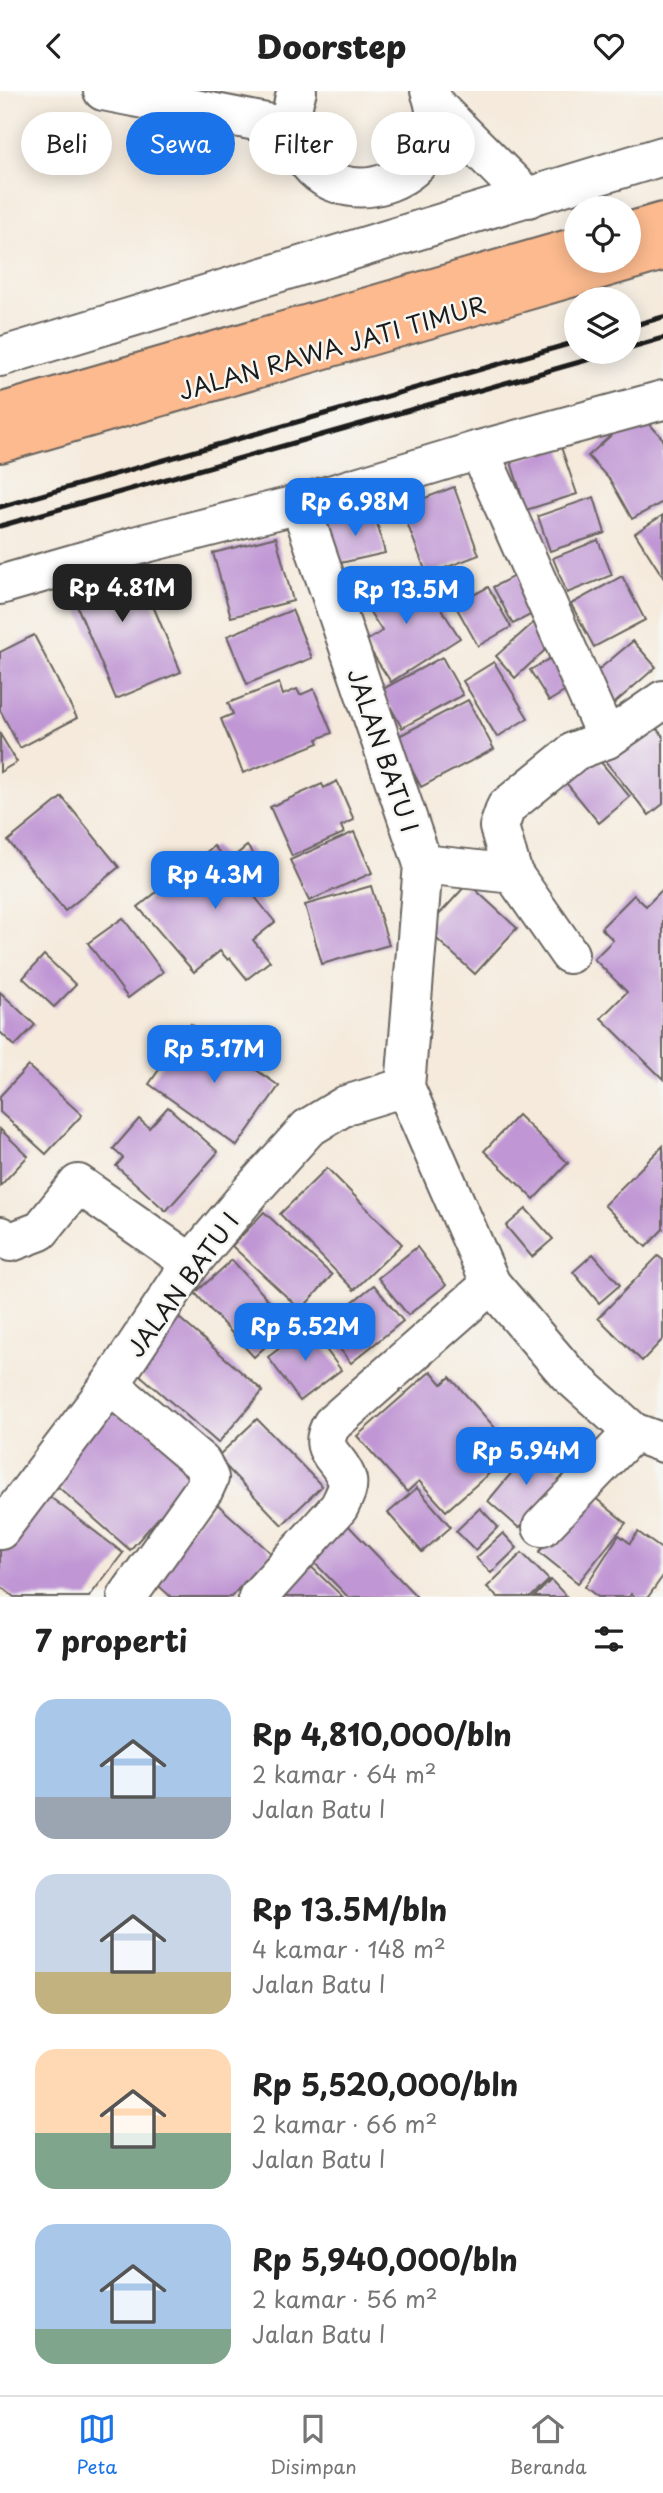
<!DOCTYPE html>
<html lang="id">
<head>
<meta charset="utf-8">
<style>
  body { margin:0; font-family:"Playpen Sans",sans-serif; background:#f6f6f6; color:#222; height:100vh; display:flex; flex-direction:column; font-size:26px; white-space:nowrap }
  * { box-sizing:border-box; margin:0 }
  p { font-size:23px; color:#767676 }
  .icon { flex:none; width:38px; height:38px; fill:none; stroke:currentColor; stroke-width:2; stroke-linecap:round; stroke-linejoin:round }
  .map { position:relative; height:1506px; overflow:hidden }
  .drawer { display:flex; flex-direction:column; background:#fff; flex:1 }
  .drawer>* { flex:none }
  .guide { position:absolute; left:21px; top:21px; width:621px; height:63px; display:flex; gap:14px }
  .fabs { position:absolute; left:564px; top:105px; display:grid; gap:14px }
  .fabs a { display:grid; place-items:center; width:77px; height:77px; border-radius:50%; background:#fff; box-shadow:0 4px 18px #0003; font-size:35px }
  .price { position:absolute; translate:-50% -60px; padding:0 16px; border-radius:14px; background:#1a73e8; color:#fff; font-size:23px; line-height:46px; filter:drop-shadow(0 2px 4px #0008) }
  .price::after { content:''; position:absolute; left:50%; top:42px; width:21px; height:16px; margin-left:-10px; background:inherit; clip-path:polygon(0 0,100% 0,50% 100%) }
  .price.active { background:#222; color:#fff }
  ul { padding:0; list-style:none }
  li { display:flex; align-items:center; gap:21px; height:175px; padding:0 35px }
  li span { display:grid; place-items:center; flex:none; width:196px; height:140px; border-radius:21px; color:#555 }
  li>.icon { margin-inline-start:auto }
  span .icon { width:84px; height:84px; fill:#fffc; stroke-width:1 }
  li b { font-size:30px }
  h2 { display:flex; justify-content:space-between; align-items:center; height:84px; padding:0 35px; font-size:30px }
  .chip { padding:0 24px; border-radius:32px; background:#fff; box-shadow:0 4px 18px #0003; font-size:24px; line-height:63px }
  .chip.active { background:#1a73e8; color:#fff }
  header { display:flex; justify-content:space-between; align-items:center; height:91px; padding:0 35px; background:#fff; font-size:32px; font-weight:800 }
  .menu { display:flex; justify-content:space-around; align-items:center; height:98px; border-top:2px solid #e0e0e0; background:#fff; font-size:19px; color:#767676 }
  .menu a { display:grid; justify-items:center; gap:4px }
  .menu .active { color:#1a73e8 }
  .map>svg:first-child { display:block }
  .building { fill:#c096d4 }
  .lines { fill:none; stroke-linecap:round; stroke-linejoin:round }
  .minor-casing { stroke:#68645f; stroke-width:42 }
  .major-casing { stroke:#68645f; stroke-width:42 }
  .minor { stroke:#fff; stroke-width:38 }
  .major { stroke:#fcba8e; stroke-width:38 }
  .rail { stroke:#1c1c1c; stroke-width:5 }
  .labels { text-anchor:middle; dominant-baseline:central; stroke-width:5; stroke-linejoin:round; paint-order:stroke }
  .street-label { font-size:24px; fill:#1c1c1c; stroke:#f6f6f2 }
</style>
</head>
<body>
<header><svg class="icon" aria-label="back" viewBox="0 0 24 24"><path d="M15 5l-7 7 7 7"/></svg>Doorstep<svg class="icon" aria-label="heart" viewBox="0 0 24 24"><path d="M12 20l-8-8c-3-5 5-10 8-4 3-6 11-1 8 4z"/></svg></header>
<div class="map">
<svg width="663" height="1506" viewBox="0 0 663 1506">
  <rect width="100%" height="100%" fill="#f6f6f2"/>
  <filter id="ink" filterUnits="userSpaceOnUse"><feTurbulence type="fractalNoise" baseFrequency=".0143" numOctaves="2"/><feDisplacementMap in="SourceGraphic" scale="14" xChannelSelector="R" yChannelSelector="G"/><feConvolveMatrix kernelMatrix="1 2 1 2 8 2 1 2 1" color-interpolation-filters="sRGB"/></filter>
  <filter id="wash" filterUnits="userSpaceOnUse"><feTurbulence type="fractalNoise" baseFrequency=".00686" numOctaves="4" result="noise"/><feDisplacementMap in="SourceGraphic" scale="28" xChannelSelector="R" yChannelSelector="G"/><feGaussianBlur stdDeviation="1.57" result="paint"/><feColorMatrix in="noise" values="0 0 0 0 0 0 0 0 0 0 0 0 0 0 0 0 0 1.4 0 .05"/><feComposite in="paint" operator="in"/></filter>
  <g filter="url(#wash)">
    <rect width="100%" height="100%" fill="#f5eadb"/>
    <g id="blocks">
      <g class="building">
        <path d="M638 320 663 348V411L632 428 610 389 588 365Z"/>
        <path d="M561 356 577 403 526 419 511 371Z"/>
        <path d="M454 396 479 464 427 484 401 416Z"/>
        <path d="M594 406 605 442 550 460 538 425Z"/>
        <path d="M374 420 385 462 336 473 326 431Z"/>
        <path d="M663 424V486L635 442Z"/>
        <path d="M276 446 293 510 231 526 213 462Z"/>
        <path d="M598 449 612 484 567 502 553 467Z"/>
        <path d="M129 458 181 581 116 608 64 484Z"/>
        <path d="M405 479 426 512 434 507 460 547 391 591 365 551 382 540 361 507Z"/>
        <path d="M522 481 542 518 513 533 493 496Z"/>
        <path d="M622 485 645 529 594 556 571 513Z"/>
        <path d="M488 496 511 536 478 555 455 514Z"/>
        <path d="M292 519 312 567 247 593 227 545Z"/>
        <path d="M540 526 558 547 515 587 496 565Z"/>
        <path d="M34 544 77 627 20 657 0 619V561Z"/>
        <path d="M633 550 656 576 609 617 585 590Z"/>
        <path d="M558 563 576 594 549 610 530 579Z"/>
        <path d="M442 566 463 604 402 637 381 599Z"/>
        <path d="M494 571 528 627 497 646 463 590Z"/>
        <path d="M279 592 283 604 297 598 300 604 314 598 332 642 317 648 319 652 243 682 221 628 233 623 228 612Z"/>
        <path d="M468 609 494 658 421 696 395 647Z"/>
        <path d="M652 632 663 645V713L649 724 605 670Z"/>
        <path d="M0 643 17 671 0 681Z"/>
        <path d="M589 657 630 706 599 732 558 682Z"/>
        <path d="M337 690 354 729 341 735 344 742 292 765 270 716 322 693 324 697Z"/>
        <path d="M62 706 119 776 65 820 8 750Z"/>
        <path d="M354 741 372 782 309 810 290 769Z"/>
        <path d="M214 755 227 771 247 755 275 790 255 806 275 831 253 849 270 870 247 888 230 867 228 869 220 860 194 881 138 816Z"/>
        <path d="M468 792 517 837 475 883 426 838Z"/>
        <path d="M371 795 389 854 322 873 305 814Z"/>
        <path d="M663 798V988L601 927 627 901 594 868 613 849 601 837 634 804 646 815Z"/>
        <path d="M123 827 163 881 128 907 88 852Z"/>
        <path d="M44 864 76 894 54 916 23 887Z"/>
        <path d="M0 901 35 934 15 955 0 941Z"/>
        <path d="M191 933 279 995 237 1055 149 993Z"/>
        <path d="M28 975 82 1024 46 1063 0 1021V1005Z"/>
        <path d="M168 1016 218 1061 166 1120 116 1075 123 1067 113 1058 139 1028 149 1037Z"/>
        <path d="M518 1024 568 1072 534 1108 484 1060Z"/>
        <path d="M0 1038 28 1065 0 1095Z"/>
        <path d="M663 1055V1138L646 1156 604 1114Z"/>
        <path d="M327 1077 402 1153 354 1199 280 1123Z"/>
        <path d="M526 1118 553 1148 532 1166 506 1135Z"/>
        <path d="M264 1121 332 1184 301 1219 232 1155Z"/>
        <path d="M417 1156 446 1194 408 1224 378 1187Z"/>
        <path d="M593 1163 620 1194 599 1212 573 1181Z"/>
        <path d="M658 1165 663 1169V1248L642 1270 598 1227Z"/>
        <path d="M232 1169 290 1233 254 1266 195 1202Z"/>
        <path d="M374 1194 403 1230 351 1272 322 1235Z"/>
        <path d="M178 1226 263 1300 218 1352 133 1278Z"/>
        <path d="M309 1235 341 1279 300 1310 268 1266Z"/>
        <path d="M431 1280 442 1293 450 1286 497 1339 488 1346 507 1367 446 1420 419 1390 407 1401 357 1345Z"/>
        <path d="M116 1311 198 1382 130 1459 49 1388Z"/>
        <path d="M257 1328 322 1395 282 1434 217 1366Z"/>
        <path d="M533 1356 565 1383 519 1437 488 1410Z"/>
        <path d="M417 1397 451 1436 422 1461 388 1422Z"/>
        <path d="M41 1399 123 1462 89 1506H14L0 1495V1453Z"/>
        <path d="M588 1401 626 1432 578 1492 539 1461Z"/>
        <path d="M215 1411 271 1462 231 1506H171L148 1485Z"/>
        <path d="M480 1417 498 1436 475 1459 456 1440Z"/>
        <path d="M342 1428 417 1506H348L306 1463Z"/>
        <path d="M638 1441 663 1459V1485L648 1506H635L631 1503 629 1506H598L585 1496 619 1444 630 1452Z"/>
        <path d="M503 1442 517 1457 491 1482 476 1467Z"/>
        <path d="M522 1462 549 1489 531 1506H498L487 1496Z"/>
        <path d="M303 1468 343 1506H267Z"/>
        <path d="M551 1489 567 1506H534Z"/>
      </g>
    </g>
  </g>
  <g filter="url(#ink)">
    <use href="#blocks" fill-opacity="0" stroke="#68645f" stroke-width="2"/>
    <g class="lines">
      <defs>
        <g id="minor">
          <path d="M103 0 292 37"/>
          <path d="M297 0C290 17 292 35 298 53 331 137 464 88 430 0"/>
          <path d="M435 14 528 107"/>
          <path d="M0 266 663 65"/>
          <path d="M479 359 607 648"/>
          <path d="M300 413 423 773 405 996 491 1193 567 1282 633 1341 663 1352"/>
          <path d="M0 494 146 452 300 413 479 359 663 309"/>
          <path d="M423 773 513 783 569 863"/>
          <path d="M513 783 499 736 506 716 575 660 607 648 663 609"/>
          <path d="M0 1145 11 1151 40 1140 78 1093 191 1172"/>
          <path d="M110 1294 202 1372 209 1387 204 1398 127 1506"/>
          <path d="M542 1436 633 1341"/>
          <path d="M0 1439 110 1294 191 1172 253 1098 308 1037 346 1014 405 996"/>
          <path d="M258 1506 339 1416C343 1407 349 1398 347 1389 340 1365 315 1361 332 1333L491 1193"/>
        </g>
        <g id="major">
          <path d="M628 141 663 131"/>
          <path d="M0 322 576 156"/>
          <path d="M0 352 663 160"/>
        </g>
      </defs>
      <use href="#minor" class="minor-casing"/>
      <use href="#major" class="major-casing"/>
      <use href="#minor" class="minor"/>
      <use href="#major" class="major"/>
      <g class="rail">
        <path d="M628 236 663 226"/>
        <path d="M628 257 663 247"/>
        <path d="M0 416 576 251"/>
        <path d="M0 435 615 261"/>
      </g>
    </g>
  </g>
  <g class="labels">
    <g class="street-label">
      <text transform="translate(332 256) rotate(-16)">JALAN RAWA JATI TIMUR</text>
      <text transform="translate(384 659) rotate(71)">JALAN BATU I</text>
      <text transform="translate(182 1193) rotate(-54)">JALAN BATU I</text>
    </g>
  </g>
</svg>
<div class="fabs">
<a><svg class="icon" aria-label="locate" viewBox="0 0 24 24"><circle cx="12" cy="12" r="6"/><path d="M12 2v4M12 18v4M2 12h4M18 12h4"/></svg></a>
<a><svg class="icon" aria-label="layers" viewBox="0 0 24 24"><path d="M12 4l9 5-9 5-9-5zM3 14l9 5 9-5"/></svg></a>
</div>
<b class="price" style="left:355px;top:447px">Rp 6.98M</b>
<b class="price active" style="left:122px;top:533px">Rp 4.81M</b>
<b class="price" style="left:406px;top:535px">Rp 13.5M</b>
<b class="price" style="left:215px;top:820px">Rp 4.3M</b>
<b class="price" style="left:214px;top:994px">Rp 5.17M</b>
<b class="price" style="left:305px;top:1272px">Rp 5.52M</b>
<b class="price" style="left:526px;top:1396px">Rp 5.94M</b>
<div class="guide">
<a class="chip">Beli</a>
<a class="chip active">Sewa</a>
<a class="chip">Filter</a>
<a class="chip">Baru</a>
</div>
</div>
<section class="drawer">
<h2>7 properti<svg class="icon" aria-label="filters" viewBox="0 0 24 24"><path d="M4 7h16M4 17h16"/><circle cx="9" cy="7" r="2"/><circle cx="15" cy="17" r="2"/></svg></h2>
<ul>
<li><span style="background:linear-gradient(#a9c7e8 70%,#9aa5b1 0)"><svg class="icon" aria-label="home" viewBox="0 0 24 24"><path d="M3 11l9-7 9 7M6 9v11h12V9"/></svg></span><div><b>Rp 4,810,000/bln</b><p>2 kamar · 64 m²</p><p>Jalan Batu I</p></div></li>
<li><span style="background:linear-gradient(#c9d6e8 70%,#c2b280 0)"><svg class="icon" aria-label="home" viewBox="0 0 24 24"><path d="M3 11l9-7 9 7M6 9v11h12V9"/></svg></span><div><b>Rp 13.5M/bln</b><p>4 kamar · 148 m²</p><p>Jalan Batu I</p></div></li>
<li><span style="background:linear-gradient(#ffd9b3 60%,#7fa58c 0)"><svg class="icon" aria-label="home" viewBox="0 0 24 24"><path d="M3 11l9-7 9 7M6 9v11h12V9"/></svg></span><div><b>Rp 5,520,000/bln</b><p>2 kamar · 66 m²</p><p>Jalan Batu I</p></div></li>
<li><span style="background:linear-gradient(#a9c7e8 75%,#7fa58c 0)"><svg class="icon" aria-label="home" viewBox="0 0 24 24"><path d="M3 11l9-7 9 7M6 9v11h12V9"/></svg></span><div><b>Rp 5,940,000/bln</b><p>2 kamar · 56 m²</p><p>Jalan Batu I</p></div></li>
</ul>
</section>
<nav class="menu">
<a class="active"><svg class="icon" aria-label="map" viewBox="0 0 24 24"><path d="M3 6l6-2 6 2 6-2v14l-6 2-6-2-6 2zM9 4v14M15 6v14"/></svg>Peta</a>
<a><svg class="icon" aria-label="saved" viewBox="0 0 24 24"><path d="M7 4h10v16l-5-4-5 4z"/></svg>Disimpan</a>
<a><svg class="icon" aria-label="home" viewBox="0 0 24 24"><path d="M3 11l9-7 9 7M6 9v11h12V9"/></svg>Beranda</a>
</nav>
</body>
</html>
